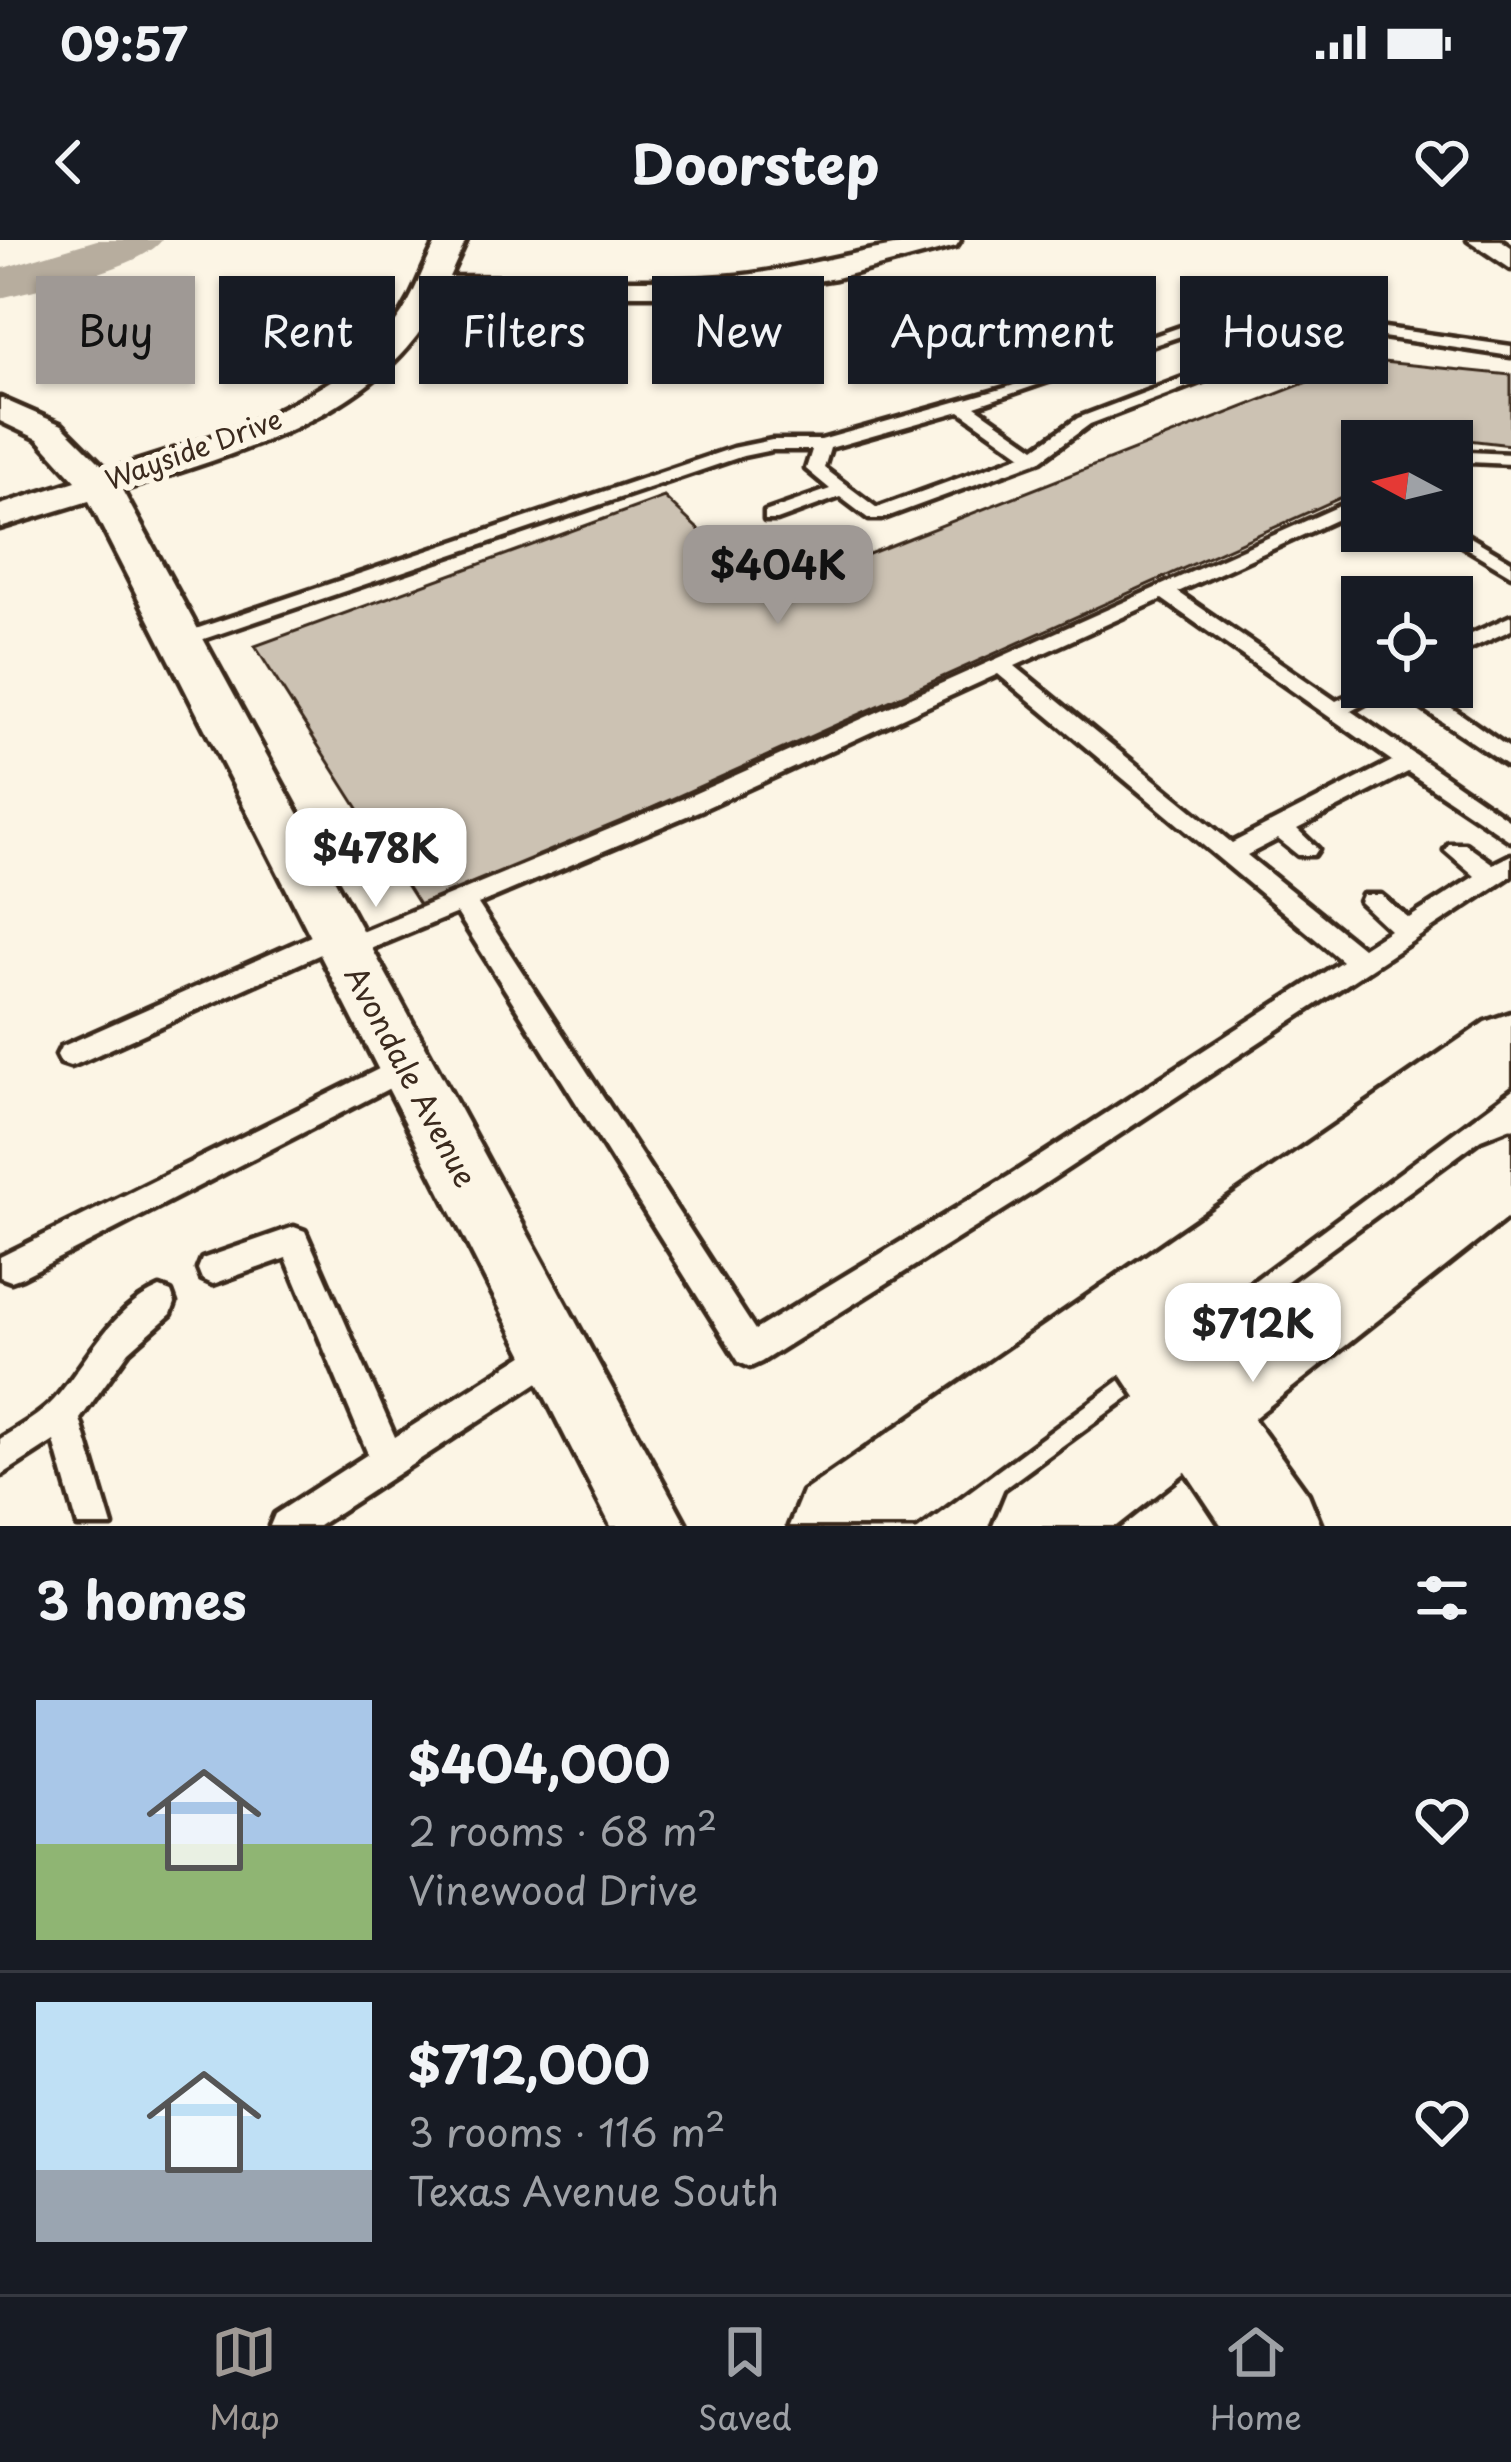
<!DOCTYPE html>
<html lang="en">
<head>
<meta charset="utf-8">
<style>
  body { margin:0; font-family:"Playpen Sans",sans-serif; background:#242831; color:#f1f3f6; height:100vh; display:flex; flex-direction:column; font-size:45px; white-space:nowrap }
  * { box-sizing:border-box; margin:0 }
  p { font-size:39px; color:#9ea1a6 }
  .icon { flex:none; width:66px; height:66px; fill:none; stroke:currentColor; stroke-width:2; stroke-linecap:round; stroke-linejoin:round }
  .map { position:relative; height:1286px; overflow:hidden }
  .side { display:flex; flex-direction:column; background:#171b24; flex:1 }
  .side>* { flex:none }
  .top-card { position:absolute; left:36px; top:36px; width:1440px; height:108px; display:flex; gap:24px }
  .needle { width:78px; rotate:277deg }
  .tools { position:absolute; left:1341px; top:180px; display:grid; gap:24px }
  .tools a { display:grid; place-items:center; width:132px; height:132px; border-radius:0px; background:#171b24; box-shadow:0 3px 9px #0004; font-size:60px }
  .price { position:absolute; translate:-50% -102px; padding:0 27px; border-radius:24px; background:#fff; color:#222; font-size:39px; line-height:78px; filter:drop-shadow(0 3px 6px #0008) }
  .price::after { content:''; position:absolute; left:50%; top:72px; width:36px; height:27px; margin-left:-18px; background:inherit; clip-path:polygon(0 0,100% 0,50% 100%) }
  .price.on { background:#9f9995; color:#111 }
  ul { padding:0; list-style:none }
  li { display:flex; align-items:center; gap:36px; height:300px; padding:0 36px }
  li+li { border-top:3px solid #363941 }
  li span { display:grid; place-items:center; flex:none; width:336px; height:240px; border-radius:0px; color:#555 }
  li>.icon { margin-inline-start:auto }
  span .icon { width:144px; height:144px; fill:#fffc; stroke-width:1 }
  li b { font-size:51px }
  h2 { display:flex; justify-content:space-between; align-items:center; height:144px; padding:0 36px; font-size:51px }
  .pill { padding:0 42px; border-radius:0px; background:#171b24; box-shadow:0 3px 9px #0004; font-size:42px; line-height:108px }
  .pill.on { background:#9f9995; color:#111 }
  .status { display:flex; justify-content:space-between; align-items:center; height:84px; padding:0 60px; background:#171b24; direction:ltr }
  .status svg { height:33px; fill:currentColor }
  header { display:flex; justify-content:space-between; align-items:center; height:156px; padding:0 36px; background:#171b24; font-size:54px; font-weight:700 }
  .tab-bar { display:flex; justify-content:space-around; align-items:center; height:168px; border-top:3px solid #363941; background:#171b24; font-size:33px; color:#9ea1a6 }
  .tab-bar a { display:grid; justify-items:center; gap:6px }
  .tab-bar .on { color:#9f9995 }
  .map>svg:first-child { display:block }
  .lines { fill:none; stroke-linecap:round; stroke-linejoin:round }
  .river { fill:#b7ad9e; fill-rule:evenodd }
  .building { fill:#ccc2b3; stroke:#3b2a1e; stroke-width:3 }
  .service-casing { stroke:#3b2a1e; stroke-width:9 }
  .minor-casing { stroke:#3b2a1e; stroke-width:9 }
  .tertiary-casing { stroke:#3b2a1e; stroke-width:9 }
  .primary-casing { stroke:#3b2a1e; stroke-width:9 }
  .service { fill:#fcf5e5; fill-rule:evenodd }
  .minor { fill:#fcf5e5; fill-rule:evenodd }
  .tertiary { fill:#fcf5e5; fill-rule:evenodd }
  .primary { fill:#fcf5e5; fill-rule:evenodd }
  .labels { text-anchor:middle; dominant-baseline:central; stroke-width:12; stroke-linejoin:round; paint-order:stroke }
  .far-street-label { font-size:27px; fill:#3b2a1e; stroke:#fcf5e5 }
  .street-label { font-size:30px; fill:#3b2a1e; stroke:#fcf5e5 }
</style>
</head>
<body>
<div class="status"><b>09:57</b><svg viewBox="0 0 49 12"><path d="M0 12V9h3v3zM5 12V6h3v6zM10 12V3h3v9zM15 12V0h3v12zM26 1h20v11H26zM47 4h2v5h-2z"/></svg></div>
<header><svg class="icon" aria-label="back" viewBox="0 0 24 24"><path d="M15 5l-7 7 7 7"/></svg>Doorstep<svg class="icon" aria-label="heart" viewBox="0 0 24 24"><path d="M12 20l-8-8c-3-5 5-10 8-4 3-6 11-1 8 4z"/></svg></header>
<div class="map">
<svg width="1511" height="1286" viewBox="0 0 1511 1286">
  <rect width="100%" height="100%" fill="#fcf5e5"/>
  <filter id="ink" filterUnits="userSpaceOnUse"><feTurbulence type="fractalNoise" baseFrequency=".00833" numOctaves="2"/><feDisplacementMap in="SourceGraphic" scale="24" xChannelSelector="R" yChannelSelector="G"/><feConvolveMatrix kernelMatrix="1 2 1 2 8 2 1 2 1" color-interpolation-filters="sRGB"/></filter>
  <g filter="url(#ink)">
    <g class="lines">
      <path class="river" d="M97 0H162C141 29 37 49 0 58V29Z"/>
    </g>
    <path class="building" d="M1363 120 1511 135V205L1468 200 1452 207V201H1362V248L423 671 255 406 664 257 767 354Z"/>
    <g class="lines">
      <defs>
        <g id="service">
          <path d="M1238 67 1511 106V116L1336 90 1090 184 1041 220 881 279H869L840 257 777 280H765V272L830 249 806 229 812 210H772L743 216 189 404H175L172 400 175 396 733 208 772 200H821L1005 148ZM1239 76 1317 87 1078 178 1035 208 975 166ZM960 171 1022 215 877 268 824 228 830 208Z"/>
          <path d="M1468 212 1511 214V224L1469 222 1452 227V217Z"/>
          <path d="M1362 256V268L1178 352 1336 461C1414 424 1448 468 1511 509V528L1392 448 1351 471 1511 581V601L1408 532 1297 589 1318 609 1314 615H1298L1278 599 1247 615 1362 708 1390 690 1360 662 1363 655H1381L1409 678 1475 636 1445 610 1449 604H1465L1493 624 1511 615V636L1029 954 761 1122 750 1127 739 1122 457 673 346 719 337 716 334 708 79 823 70 826 61 823 57 815 61 807 329 688H347L349 697 687 557ZM1162 359 1392 521 1232 603 1015 426ZM998 434 1342 721 1009 936 755 1090 478 664 703 569Z"/>
          <path d="M1453 287 1511 321V335L1438 291H1452Z"/>
          <path d="M1511 376V390L1452 417V403Z"/>
          <path d="M407 815 417 818 421 826 417 834 22 1037 11 1041 0 1037V1017Z"/>
          <path d="M294 987 305 991 395 1197 544 1102 555 1097 566 1102 571 1113 566 1124 318 1286H270L275 1274 368 1214 286 1018 213 1044 202 1039 198 1029 202 1019Z"/>
          <path d="M160 1048 171 1052 175 1063 171 1074 129 1111 80 1179 112 1286H78L54 1201 0 1236V1199C18 1187 41 1175 55 1159 87 1122 111 1068 160 1048Z"/>
        </g>
        <g id="minor">
          <path d="M438 0H466L449 37C540 37 634 44 725 37 805 31 880 0 960 0L956 6 836 38 725 55H441C387 174 236 213 122 250L687 1286H611L89 261 0 288V265L76 241 38 199 0 181V158L62 185 108 231C200 202 337 163 396 82 415 57 422 28 438 0Z"/>
          <path d="M1468 0H1501L1511 7V29Z"/>
        </g>
        <path id="tertiary" d="M1129 1035 1158 1047 1308 1254 1321 1286H1222L1100 1103 1088 1075 1100 1047Z"/>
        <g id="primary">
          <path d="M1511 773V845L916 1286H789L803 1252 1485 782Z"/>
          <path d="M1511 892V975L1117 1286H993L1007 1252 1483 903Z"/>
        </g>
      </defs>
      <use href="#service" class="service-casing"/>
      <use href="#minor" class="minor-casing"/>
      <use href="#tertiary" class="tertiary-casing"/>
      <use href="#primary" class="primary-casing"/>
      <use href="#service" class="service"/>
      <use href="#minor" class="minor"/>
      <use href="#tertiary" class="tertiary"/>
      <use href="#primary" class="primary"/>
    </g>
  </g>
  <g class="labels">
    <g class="far-street-label">
      <text transform="translate(193 208) rotate(-20)">Wayside Drive</text>
    </g>
    <g class="street-label">
      <text transform="translate(412 836) rotate(62)">Avondale Avenue</text>
    </g>
  </g>
</svg>
<div class="tools">
<a><svg class="needle" viewBox="-14 -14 28 28"><path d="M0-13l5 13h-10z" fill="#e53935"/><path d="M0 13l5-13h-10z" fill="#9ea1a6"/></svg></a>
<a><svg class="icon" aria-label="locate" viewBox="0 0 24 24"><circle cx="12" cy="12" r="6"/><path d="M12 2v4M12 18v4M2 12h4M18 12h4"/></svg></a>
</div>
<b class="price on" style="left:778px;top:387px">$404K</b>
<b class="price" style="left:376px;top:670px">$478K</b>
<b class="price" style="left:1253px;top:1145px">$712K</b>
<div class="top-card">
<a class="pill on">Buy</a>
<a class="pill">Rent</a>
<a class="pill">Filters</a>
<a class="pill">New</a>
<a class="pill">Apartment</a>
<a class="pill">House</a>
</div>
</div>
<section class="side">
<h2>3 homes<svg class="icon" aria-label="filters" viewBox="0 0 24 24"><path d="M4 7h16M4 17h16"/><circle cx="9" cy="7" r="2"/><circle cx="15" cy="17" r="2"/></svg></h2>
<ul>
<li><span style="background:linear-gradient(#a9c7e8 60%,#8fb573 0)"><svg class="icon" aria-label="home" viewBox="0 0 24 24"><path d="M3 11l9-7 9 7M6 9v11h12V9"/></svg></span><div><b>$404,000</b><p>2 rooms · 68 m²</p><p>Vinewood Drive</p></div><svg class="icon" aria-label="heart" viewBox="0 0 24 24"><path d="M12 20l-8-8c-3-5 5-10 8-4 3-6 11-1 8 4z"/></svg></li>
<li><span style="background:linear-gradient(#bfe0f5 70%,#9aa5b1 0)"><svg class="icon" aria-label="home" viewBox="0 0 24 24"><path d="M3 11l9-7 9 7M6 9v11h12V9"/></svg></span><div><b>$712,000</b><p>3 rooms · 116 m²</p><p>Texas Avenue South</p></div><svg class="icon" aria-label="heart" viewBox="0 0 24 24"><path d="M12 20l-8-8c-3-5 5-10 8-4 3-6 11-1 8 4z"/></svg></li>
</ul>
</section>
<nav class="tab-bar">
<a class="on"><svg class="icon" aria-label="map" viewBox="0 0 24 24"><path d="M3 6l6-2 6 2 6-2v14l-6 2-6-2-6 2zM9 4v14M15 6v14"/></svg>Map</a>
<a><svg class="icon" aria-label="saved" viewBox="0 0 24 24"><path d="M7 4h10v16l-5-4-5 4z"/></svg>Saved</a>
<a><svg class="icon" aria-label="home" viewBox="0 0 24 24"><path d="M3 11l9-7 9 7M6 9v11h12V9"/></svg>Home</a>
</nav>
</body>
</html>
